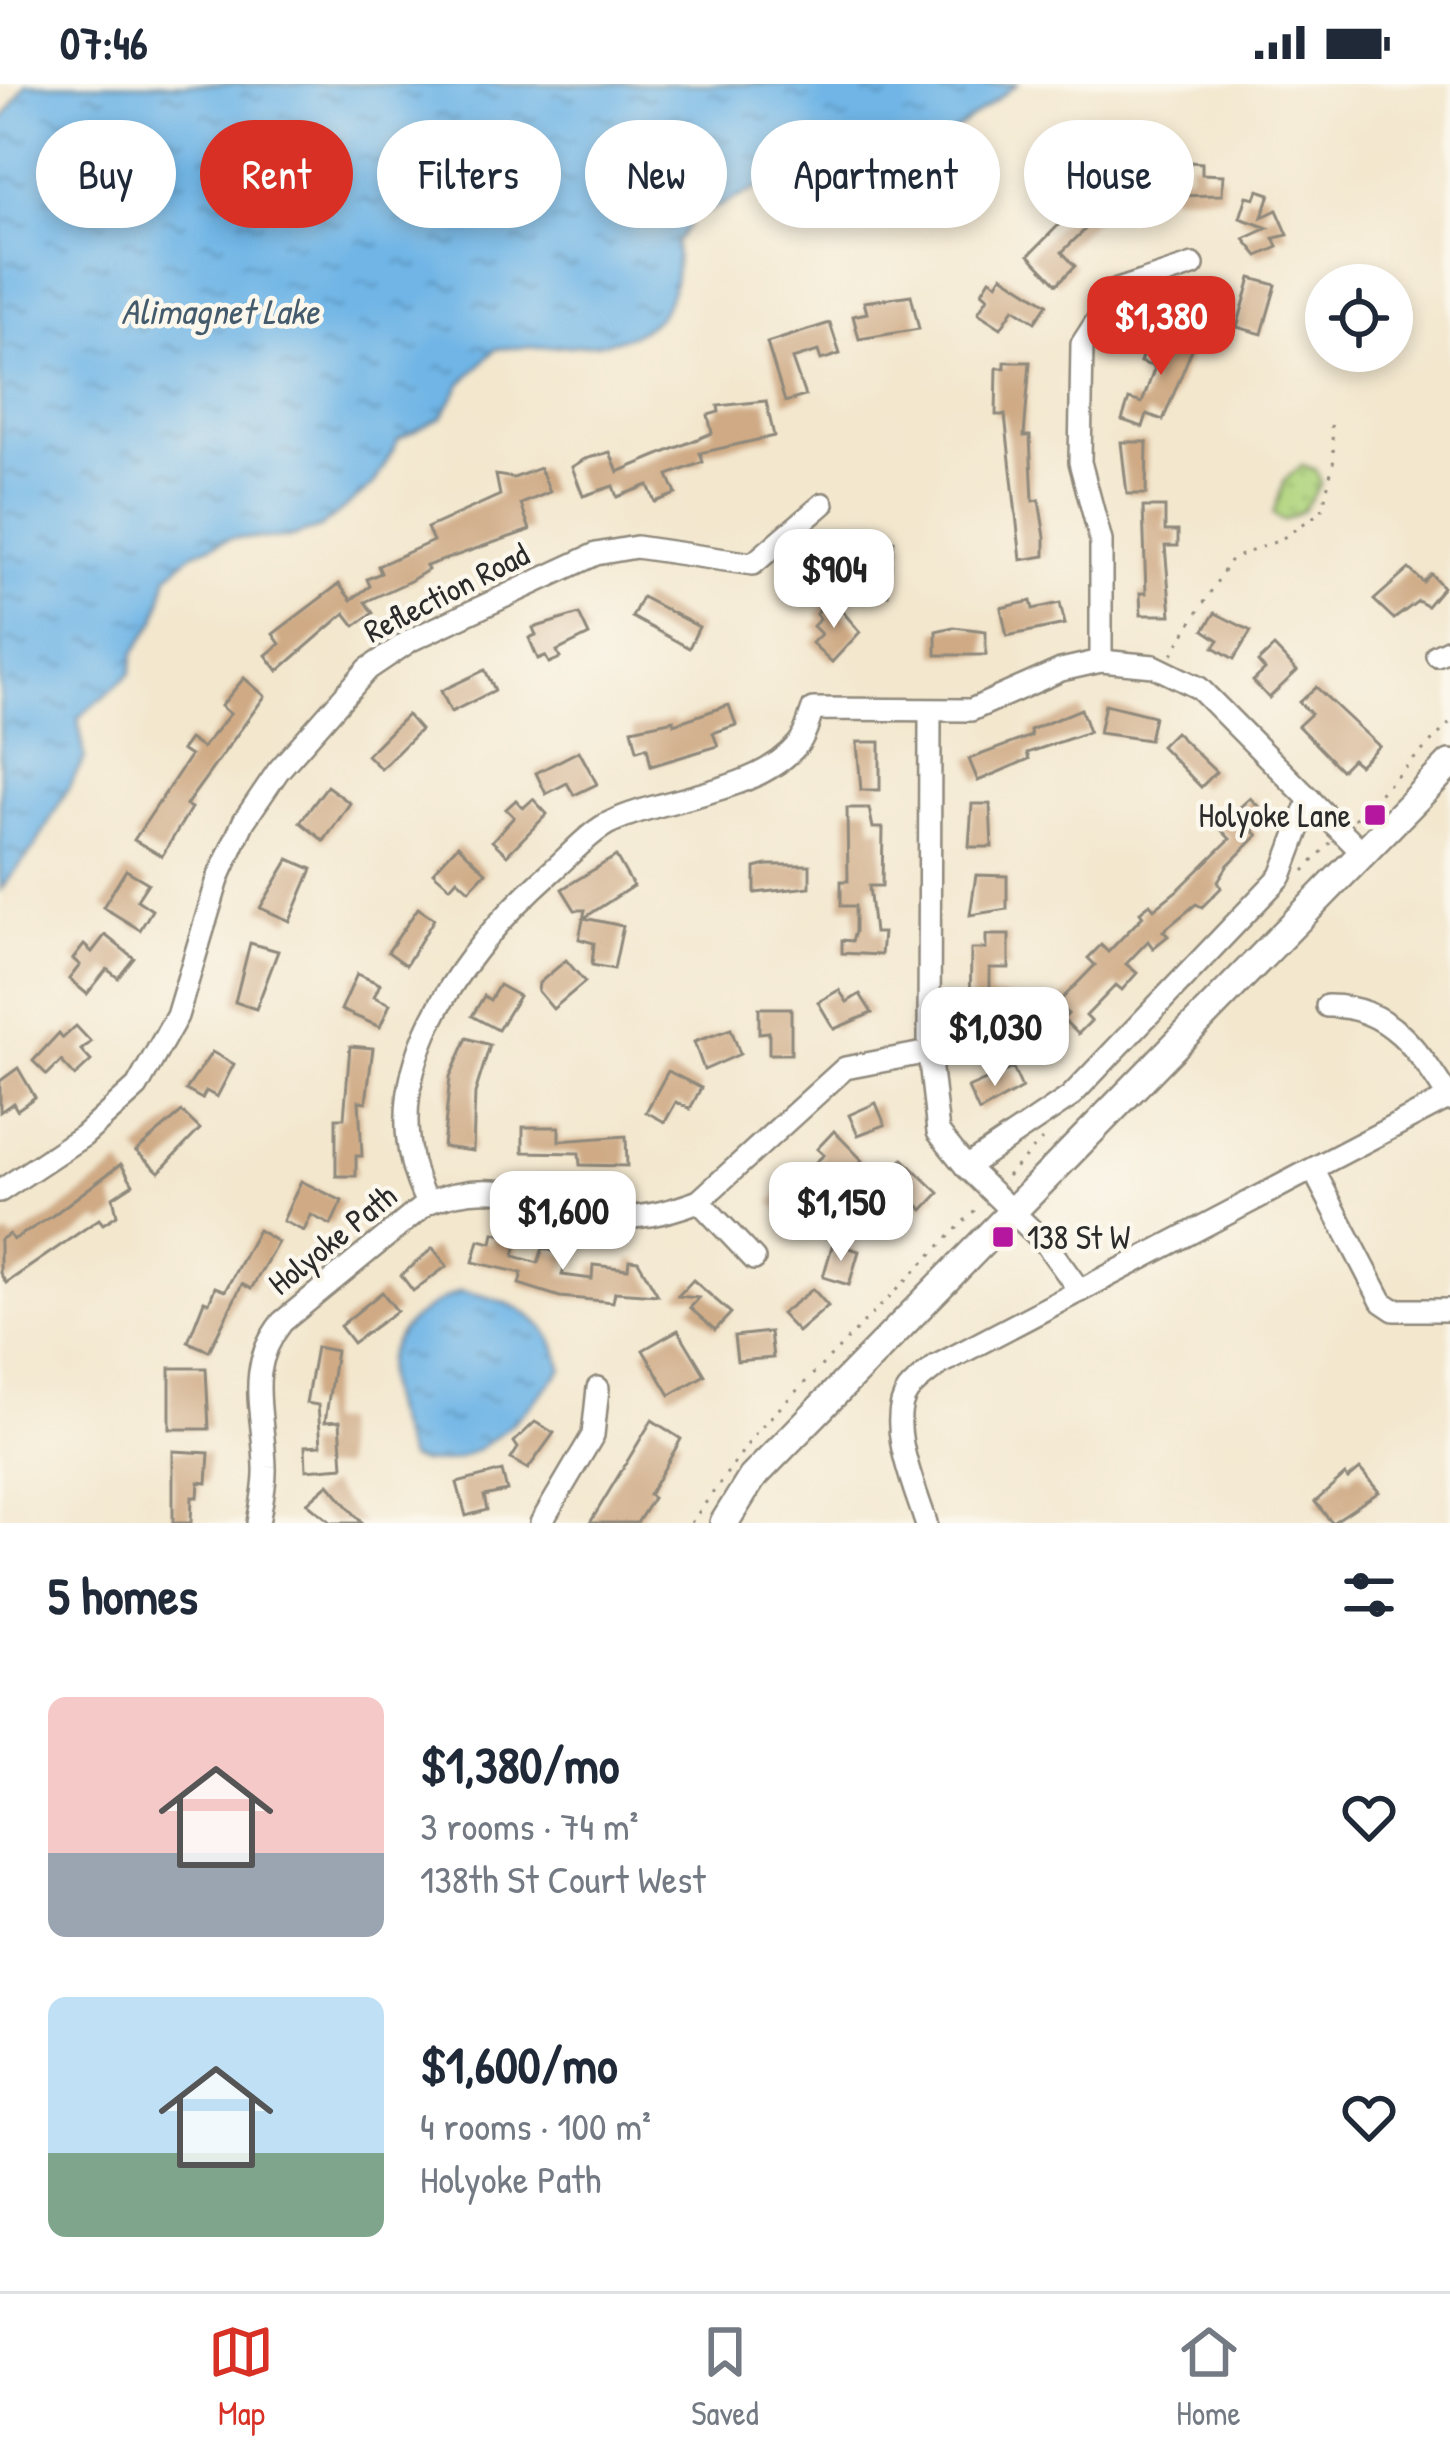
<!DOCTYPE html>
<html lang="en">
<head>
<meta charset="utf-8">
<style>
  body { margin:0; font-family:"Patrick Hand",sans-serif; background:#f6f6f7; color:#1f2937; height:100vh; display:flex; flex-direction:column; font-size:45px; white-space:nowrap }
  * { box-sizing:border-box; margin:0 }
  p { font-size:39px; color:#747a83 }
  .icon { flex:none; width:66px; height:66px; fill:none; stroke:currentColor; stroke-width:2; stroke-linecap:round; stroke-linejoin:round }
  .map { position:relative; height:1439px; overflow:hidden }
  .sheet { display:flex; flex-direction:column; background:#fff; flex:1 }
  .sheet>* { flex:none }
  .top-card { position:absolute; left:36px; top:36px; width:1380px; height:108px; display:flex; gap:24px }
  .fabs { position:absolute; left:1305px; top:180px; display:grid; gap:24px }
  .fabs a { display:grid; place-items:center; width:108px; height:108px; border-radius:50%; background:#fff; box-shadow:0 6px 18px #0003; font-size:60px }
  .price { position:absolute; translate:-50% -102px; padding:0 27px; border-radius:24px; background:#fff; color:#222; font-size:39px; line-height:78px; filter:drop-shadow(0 3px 6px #0008) }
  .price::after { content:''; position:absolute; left:50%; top:72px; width:36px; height:27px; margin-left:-18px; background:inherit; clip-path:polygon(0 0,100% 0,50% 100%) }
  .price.on { background:#d93025; color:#fff }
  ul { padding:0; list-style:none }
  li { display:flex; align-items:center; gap:36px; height:300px; padding:0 48px }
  li span { display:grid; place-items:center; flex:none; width:336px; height:240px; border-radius:18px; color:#555 }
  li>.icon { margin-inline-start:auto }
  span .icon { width:144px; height:144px; fill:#fffc; stroke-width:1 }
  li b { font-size:51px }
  h2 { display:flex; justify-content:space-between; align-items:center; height:144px; padding:0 48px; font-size:51px }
  .tag { padding:0 42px; border-radius:54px; background:#fff; box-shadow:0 6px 18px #0003; font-size:42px; line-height:108px }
  .tag.on { background:#d93025; color:#fff }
  .status { display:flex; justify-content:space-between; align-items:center; height:84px; padding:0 60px; background:#fff; direction:ltr }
  .status svg { height:33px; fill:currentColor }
  .tab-bar { display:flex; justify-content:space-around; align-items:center; height:168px; border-top:3px solid #e0e1e3; background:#fff; font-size:33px; color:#747a83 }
  .tab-bar a { display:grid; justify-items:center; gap:6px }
  .tab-bar .on { color:#d93025 }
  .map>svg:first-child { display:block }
  .park { fill:url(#park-dots); stroke:#6e8054; stroke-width:3 }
  .water { fill:url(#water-ripples); stroke:#4d7088; stroke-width:3 }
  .building { fill:#cfaa85 }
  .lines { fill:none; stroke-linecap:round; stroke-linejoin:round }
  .street-casing { stroke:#8f897c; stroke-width:26 }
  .secondary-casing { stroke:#8f897c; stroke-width:32 }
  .path { stroke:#8f897c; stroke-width:3; stroke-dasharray:3 9; stroke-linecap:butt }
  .street { stroke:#fff; stroke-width:21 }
  .secondary { stroke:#fff; stroke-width:27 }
  .poi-dot { fill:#b5179e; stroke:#fbf7ec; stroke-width:4.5 }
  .labels { text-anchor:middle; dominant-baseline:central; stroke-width:9; stroke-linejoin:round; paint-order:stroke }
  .street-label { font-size:33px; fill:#2b2b2b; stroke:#fbf7ec }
  .poi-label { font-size:33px; fill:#2b2b2b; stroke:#fbf7ec; text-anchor:end }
  .water-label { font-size:36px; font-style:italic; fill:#435b6c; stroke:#fbf7ec }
</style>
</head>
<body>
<div class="status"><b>07:46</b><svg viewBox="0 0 49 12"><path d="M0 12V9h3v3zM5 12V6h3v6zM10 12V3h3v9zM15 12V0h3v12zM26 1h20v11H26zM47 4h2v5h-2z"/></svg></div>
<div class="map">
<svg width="1450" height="1439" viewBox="0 0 1450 1439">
  <defs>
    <pattern id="park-dots" width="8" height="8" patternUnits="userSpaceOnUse" patternTransform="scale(3)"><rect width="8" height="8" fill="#b1d57e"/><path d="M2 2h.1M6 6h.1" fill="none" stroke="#98b76d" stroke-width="1.8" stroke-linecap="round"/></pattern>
    <pattern id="water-ripples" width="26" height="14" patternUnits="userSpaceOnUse" patternTransform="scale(3)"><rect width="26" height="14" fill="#6fb5e6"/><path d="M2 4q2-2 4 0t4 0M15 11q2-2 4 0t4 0" fill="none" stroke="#5b93bb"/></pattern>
  </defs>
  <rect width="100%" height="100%" fill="#fbf7ec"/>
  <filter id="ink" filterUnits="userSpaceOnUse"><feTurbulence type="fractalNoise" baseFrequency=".00833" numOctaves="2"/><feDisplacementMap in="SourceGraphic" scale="24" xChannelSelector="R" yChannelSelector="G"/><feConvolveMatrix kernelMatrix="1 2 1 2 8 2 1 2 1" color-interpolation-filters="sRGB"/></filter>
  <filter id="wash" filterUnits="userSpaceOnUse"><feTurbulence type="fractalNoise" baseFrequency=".004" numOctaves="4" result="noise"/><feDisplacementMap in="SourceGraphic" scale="48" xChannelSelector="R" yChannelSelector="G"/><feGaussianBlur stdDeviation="2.7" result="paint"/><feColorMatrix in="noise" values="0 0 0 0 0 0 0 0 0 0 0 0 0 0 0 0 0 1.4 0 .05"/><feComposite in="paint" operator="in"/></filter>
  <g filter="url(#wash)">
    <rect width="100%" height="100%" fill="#f3e7ce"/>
    <path class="park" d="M1302 381 1316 386 1321 400 1302 427 1283 437 1273 430 1285 396Z"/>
    <g class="water">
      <path d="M26 0H1017L936 61 896 72 814 78 694 134 676 158C684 280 582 258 496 265L461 300 442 333 399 355 374 400 320 444 288 454H232L194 468 168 491 156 536 134 569 131 589 78 634 85 674 35 763 0 806V40Z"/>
      <path d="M460 1207C509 1215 553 1232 562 1285 528 1326 467 1398 408 1374 375 1289 369 1250 460 1207Z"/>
    </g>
    <g id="blocks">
      <g class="building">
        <path d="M1190 78 1202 79V90L1223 91 1222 111 1170 112 1171 89 1189 91Z"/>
        <path d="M1109 90 1124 104 1133 95 1147 109 1129 127 1121 119 1105 135 1100 131 1062 168 1075 182 1057 200 1029 171Z"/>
        <path d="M1258 106 1270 110 1262 133 1277 126 1288 151 1274 154 1278 163 1258 172 1244 155 1268 144 1240 134 1247 112 1255 114Z"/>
        <path d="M1002 191 1047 220 1035 238 1014 224 1001 244 978 229 988 213 982 208 990 195 997 199Z"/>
        <path d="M1251 194 1276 201 1262 250 1237 243Z"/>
        <path d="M911 211 919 245 859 255 853 232 867 229 864 218Z"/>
        <path d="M830 239 840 270 821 276 818 267 792 275 805 312 785 318 767 259Z"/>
        <path d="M1177 247 1197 253 1163 336 1147 330 1143 343 1122 336 1129 315 1142 319 1155 283 1140 278 1147 257 1171 265Z"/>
        <path d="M1005 278H1030L1024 352H1030L1033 417 1039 416 1045 453V472L1021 476 1005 331H996L997 284H1005Z"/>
        <path d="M766 317 774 352 700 369 703 378 668 391 676 410 655 418 648 401 617 413 613 402 583 412 572 383 585 375 610 368 618 388 712 349 708 331 719 328 718 322Z"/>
        <path d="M1121 358H1147L1146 410H1127Z"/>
        <path d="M540 384 550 408 521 420 530 446 426 482 428 486 410 497 365 518 373 529 355 542 345 529 278 587 266 571 280 560 273 550 339 500 351 516 370 502 367 495 381 489 378 482 433 457 427 444 500 411 496 391 514 394Z"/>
        <path d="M1143 423H1165V447H1178V462H1165L1171 531H1141L1140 509H1146Z"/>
        <path d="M874 455 894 457 888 511 848 506 851 484 870 486Z"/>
        <path d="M1409 485 1423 498 1431 490 1443 503 1427 522 1418 517 1394 535 1374 516Z"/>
        <path d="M642 513 699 543 689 564 632 533Z"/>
        <path d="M831 514 860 548 832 578 812 559 821 550 813 542 820 535 816 530Z"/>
        <path d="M1031 517 1033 525 1060 519 1065 540 1007 552 1001 524Z"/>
        <path d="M1215 529 1251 547 1234 575 1214 563 1219 556 1204 546Z"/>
        <path d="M579 530 589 551 557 567 560 574 549 579 545 572 538 575 529 554 536 551 533 544Z"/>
        <path d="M953 543 986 547V571H936V547Z"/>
        <path d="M1274 563 1297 587 1269 614 1253 597 1265 586 1258 578Z"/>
        <path d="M485 586 495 606 451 628 441 607Z"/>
        <path d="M244 594 265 612 186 721 191 724 162 772 134 756 190 672 181 666 189 655 202 664 230 630 221 622Z"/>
        <path d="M1316 603 1379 662 1359 681 1352 675 1341 686 1298 642 1311 630 1299 618Z"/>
        <path d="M1105 620 1154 632 1149 656 1099 649Z"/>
        <path d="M729 621 736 641 713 649 718 662 651 682 647 663 637 666 632 645 674 636V640Z"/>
        <path d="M1081 625 1089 648 1027 669 1029 675 978 697 969 675 1031 652 1030 646Z"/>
        <path d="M407 631 420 646 381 685 367 671Z"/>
        <path d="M1175 648 1216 688 1201 703 1161 662Z"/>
        <path d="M857 658H880V706H861Z"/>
        <path d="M579 667 597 700 574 711 567 699 546 710 536 689Z"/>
        <path d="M327 702 350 719 324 757 300 738Z"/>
        <path d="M1250 714 1268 732 1253 747 1258 751 1228 781 1218 797 1221 804 1202 823 1196 820 1163 847 1168 852 1153 864 1148 857 1126 880 1137 889 1122 906 1116 901 1086 932 1091 937 1078 950 1063 935 1068 930 1057 920 1095 881 1088 874 1101 861 1108 868 1143 832 1140 828 1150 820 1154 825 1179 805 1230 755 1213 737 1222 728 1228 734Z"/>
        <path d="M533 715 547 730 507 771 492 757 514 733 506 725 516 716 523 724Z"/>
        <path d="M972 720H990L992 763H969Z"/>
        <path d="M847 724H869L873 744H883L882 802H869L874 849H883L881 871 842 869V856L852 857 855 848V822H841V797H848Z"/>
        <path d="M458 761 486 788 469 806 457 795 450 803 433 788Z"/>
        <path d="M616 772 633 802 584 834 623 842 614 885 592 881 594 859 579 855 585 826H575L562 805Z"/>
        <path d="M289 775 312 785 290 837 260 824Z"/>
        <path d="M767 781H810V803L755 809V784Z"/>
        <path d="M126 786 148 799 137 816 152 826 140 846 103 823Z"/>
        <path d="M976 791 1007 792V825L970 831Z"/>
        <path d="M418 824 434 835 406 881 388 868Z"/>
        <path d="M105 851 134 874 118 894 107 885 87 910 69 895 80 881 73 875 84 861 92 868Z"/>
        <path d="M986 851H1009V884H990V912L1012 913V948H990V937H970L971 865H986Z"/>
        <path d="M250 859 278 867 256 925 235 918Z"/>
        <path d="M566 876 585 898 553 925 538 907 539 899Z"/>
        <path d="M357 890 380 900 374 913 390 920 380 943 341 926Z"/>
        <path d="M499 901 519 912 498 946 472 932 484 912 490 916Z"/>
        <path d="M839 906 847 918 860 910 872 929 834 945 818 918Z"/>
        <path d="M759 924H791V970H769V948L759 949Z"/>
        <path d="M76 942 91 958 81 966 91 977 75 992 61 977 47 991 33 977 59 949 63 954Z"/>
        <path d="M731 945 740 970 704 986 694 958Z"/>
        <path d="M467 954 490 961 475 1009 473 1067 443 1063 450 993Z"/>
        <path d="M350 962 373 964 366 1018 359 1017 362 1072H356V1092H336V1034H344Z"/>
        <path d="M212 968 234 980 217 1013 206 1007 202 1015 186 1006Z"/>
        <path d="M18 984 35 1013 17 1026 13 1019 0 1028V997Z"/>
        <path d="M1013 984 1022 1004 979 1028 968 1004Z"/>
        <path d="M668 987 701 1004 690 1025 676 1018 665 1038 646 1028Z"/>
        <path d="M876 1019 885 1041 858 1051 849 1031Z"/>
        <path d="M182 1028 200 1045 159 1088 136 1067Z"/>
        <path d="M523 1043H559V1057L626 1052 627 1082 580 1081 579 1069 523 1068Z"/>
        <path d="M834 1047 862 1076 852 1087 839 1084 815 1110 821 1115 812 1125 798 1119 785 1132 770 1118 824 1071 817 1065Z"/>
        <path d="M903 1075 939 1109 923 1126 887 1092Z"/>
        <path d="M121 1080 133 1100 113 1113 117 1131 103 1140 99 1135 6 1199 0 1189V1156L9 1150 13 1156 52 1132Z"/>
        <path d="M301 1097 342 1117 331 1141 311 1131 304 1147 283 1137Z"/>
        <path d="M258 1146 278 1158 251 1205 242 1200 209 1267 188 1258 204 1217 209 1219 215 1203 225 1207Z"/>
        <path d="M494 1149 518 1154 514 1172 538 1179 543 1164 569 1172 562 1191 592 1195 593 1181 628 1185 629 1176 638 1177 658 1211 615 1208 613 1218 560 1213 519 1200 522 1189 473 1178 479 1156 492 1159Z"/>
        <path d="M833 1159 859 1167 849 1201 823 1193Z"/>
        <path d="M433 1164 447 1182 413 1207 401 1191Z"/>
        <path d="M693 1196 731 1229 715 1246 690 1224 699 1214 678 1212Z"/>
        <path d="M813 1205 828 1222 798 1248 781 1230Z"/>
        <path d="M382 1208 397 1227 353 1259 340 1242Z"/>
        <path d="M678 1246 705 1291 670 1311 643 1266Z"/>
        <path d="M770 1248 773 1274 737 1277 734 1252Z"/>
        <path d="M316 1263 336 1267 325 1338 340 1337 343 1383 306 1386 305 1362 321 1361 318 1321 306 1319Z"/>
        <path d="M170 1284H206L209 1345H170Z"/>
        <path d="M652 1336 681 1355 649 1411 653 1414 637 1439H590Z"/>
        <path d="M535 1338 554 1349 528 1385 511 1375 518 1364 514 1358Z"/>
        <path d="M173 1367 209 1369 207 1399 199 1398 198 1413H192L191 1439H173Z"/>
        <path d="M1360 1385 1379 1408 1332 1439 1315 1418 1345 1391 1348 1395Z"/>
        <path d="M502 1387 507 1407 484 1412 487 1426 466 1432 457 1399Z"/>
        <path d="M329 1400 362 1439H332L307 1419Z"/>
      </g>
    </g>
  </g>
  <g filter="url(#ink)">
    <use href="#blocks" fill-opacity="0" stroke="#8f897c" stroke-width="3"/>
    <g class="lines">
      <defs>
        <g id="street">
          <path d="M1437 571 1450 565"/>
          <path d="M1101 577V457L1080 378 1082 260 1117 206 1193 181"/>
          <path d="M930 628 929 968 938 1048 966 1083 1046 1160 1080 1207"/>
          <path d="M1327 922C1389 921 1420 968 1450 1016"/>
          <path d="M966 1083 1070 1013 1281 792 1310 715"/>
          <path d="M1313 1085 1382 1218 1394 1226H1450"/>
          <path d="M0 1107 83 1052 137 1003 177 932 219 792 244 737 278 687 368 585 411 556 596 470 636 463 753 480 823 420"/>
          <path d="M699 1117 754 1175"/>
          <path d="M427 1119C364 994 462 867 552 787 569 772 587 751 607 740 662 712 757 711 799 659 806 650 809 635 813 625L971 626 1061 586 1101 577 1154 582 1199 604 1363 769"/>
          <path d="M258 1439C261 1421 266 1401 265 1383 264 1327 244 1286 282 1238L427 1119C495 1091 532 1118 598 1131 632 1138 667 1129 699 1117L845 984 929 968"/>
          <path d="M541 1439 593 1351 598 1304"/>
          <path d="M926 1439C916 1406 885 1338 908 1307 916 1297 928 1289 938 1281L1448 1014"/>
        </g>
        <path id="secondary" d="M724 1439 752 1394 1450 680"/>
      </defs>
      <use href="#street" class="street-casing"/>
      <use href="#secondary" class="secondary-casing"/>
      <g class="path">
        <path d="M1172 570 1231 475 1280 456 1322 427 1334 375 1331 340"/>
        <path d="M1354 735 1450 639"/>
        <path d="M1304 787 1330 759"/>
        <path d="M1007 1092 1042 1056"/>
        <path d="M691 1439 758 1346 980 1121"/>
      </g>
      <use href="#street" class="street"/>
      <use href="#secondary" class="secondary"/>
    </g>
  </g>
  <g class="poi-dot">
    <rect x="1363" y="719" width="24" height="24" rx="6"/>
    <rect x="991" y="1141" width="24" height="24" rx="6"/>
  </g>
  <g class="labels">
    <g class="street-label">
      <text transform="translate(446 508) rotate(-27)">Reflection Road</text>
      <text transform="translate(332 1155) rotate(-39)">Holyoke Path</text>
    </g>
    <g class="poi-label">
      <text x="1351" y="731">Holyoke Lane</text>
      <text x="1027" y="1153" text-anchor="start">138 St W</text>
    </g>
    <g class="water-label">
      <text x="220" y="226">Alimagnet Lake</text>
    </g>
  </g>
</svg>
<div class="fabs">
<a><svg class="icon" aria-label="locate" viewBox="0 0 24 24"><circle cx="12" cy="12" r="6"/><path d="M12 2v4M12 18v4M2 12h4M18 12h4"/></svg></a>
</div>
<b class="price on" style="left:1161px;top:294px">$1,380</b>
<b class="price" style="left:834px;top:547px">$904</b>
<b class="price" style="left:995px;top:1005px">$1,030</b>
<b class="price" style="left:841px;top:1180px">$1,150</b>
<b class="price" style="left:563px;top:1189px">$1,600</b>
<div class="top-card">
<a class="tag">Buy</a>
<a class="tag on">Rent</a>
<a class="tag">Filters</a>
<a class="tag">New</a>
<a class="tag">Apartment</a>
<a class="tag">House</a>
</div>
</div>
<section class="sheet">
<h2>5 homes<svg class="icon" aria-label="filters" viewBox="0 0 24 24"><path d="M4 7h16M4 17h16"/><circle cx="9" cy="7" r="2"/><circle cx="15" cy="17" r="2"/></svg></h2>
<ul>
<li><span style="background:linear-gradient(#f6c9c9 65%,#9aa5b1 0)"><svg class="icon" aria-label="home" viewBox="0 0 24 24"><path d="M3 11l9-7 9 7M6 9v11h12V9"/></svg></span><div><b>$1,380/mo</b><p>3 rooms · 74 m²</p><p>138th St Court West</p></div><svg class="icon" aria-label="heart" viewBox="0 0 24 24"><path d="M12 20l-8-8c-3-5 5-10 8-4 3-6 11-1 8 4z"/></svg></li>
<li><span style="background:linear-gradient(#bfe0f5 65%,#7fa58c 0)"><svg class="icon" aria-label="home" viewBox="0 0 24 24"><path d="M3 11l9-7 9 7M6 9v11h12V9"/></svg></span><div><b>$1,600/mo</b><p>4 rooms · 100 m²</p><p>Holyoke Path</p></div><svg class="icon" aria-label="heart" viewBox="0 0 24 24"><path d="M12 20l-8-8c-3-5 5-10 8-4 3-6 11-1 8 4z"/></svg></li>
</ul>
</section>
<nav class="tab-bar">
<a class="on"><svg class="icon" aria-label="map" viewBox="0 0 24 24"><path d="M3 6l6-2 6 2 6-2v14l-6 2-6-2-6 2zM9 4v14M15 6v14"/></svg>Map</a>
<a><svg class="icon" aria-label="saved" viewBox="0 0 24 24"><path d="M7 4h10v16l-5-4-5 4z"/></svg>Saved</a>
<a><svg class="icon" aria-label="home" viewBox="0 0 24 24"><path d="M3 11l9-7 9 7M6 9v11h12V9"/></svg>Home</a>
</nav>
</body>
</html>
